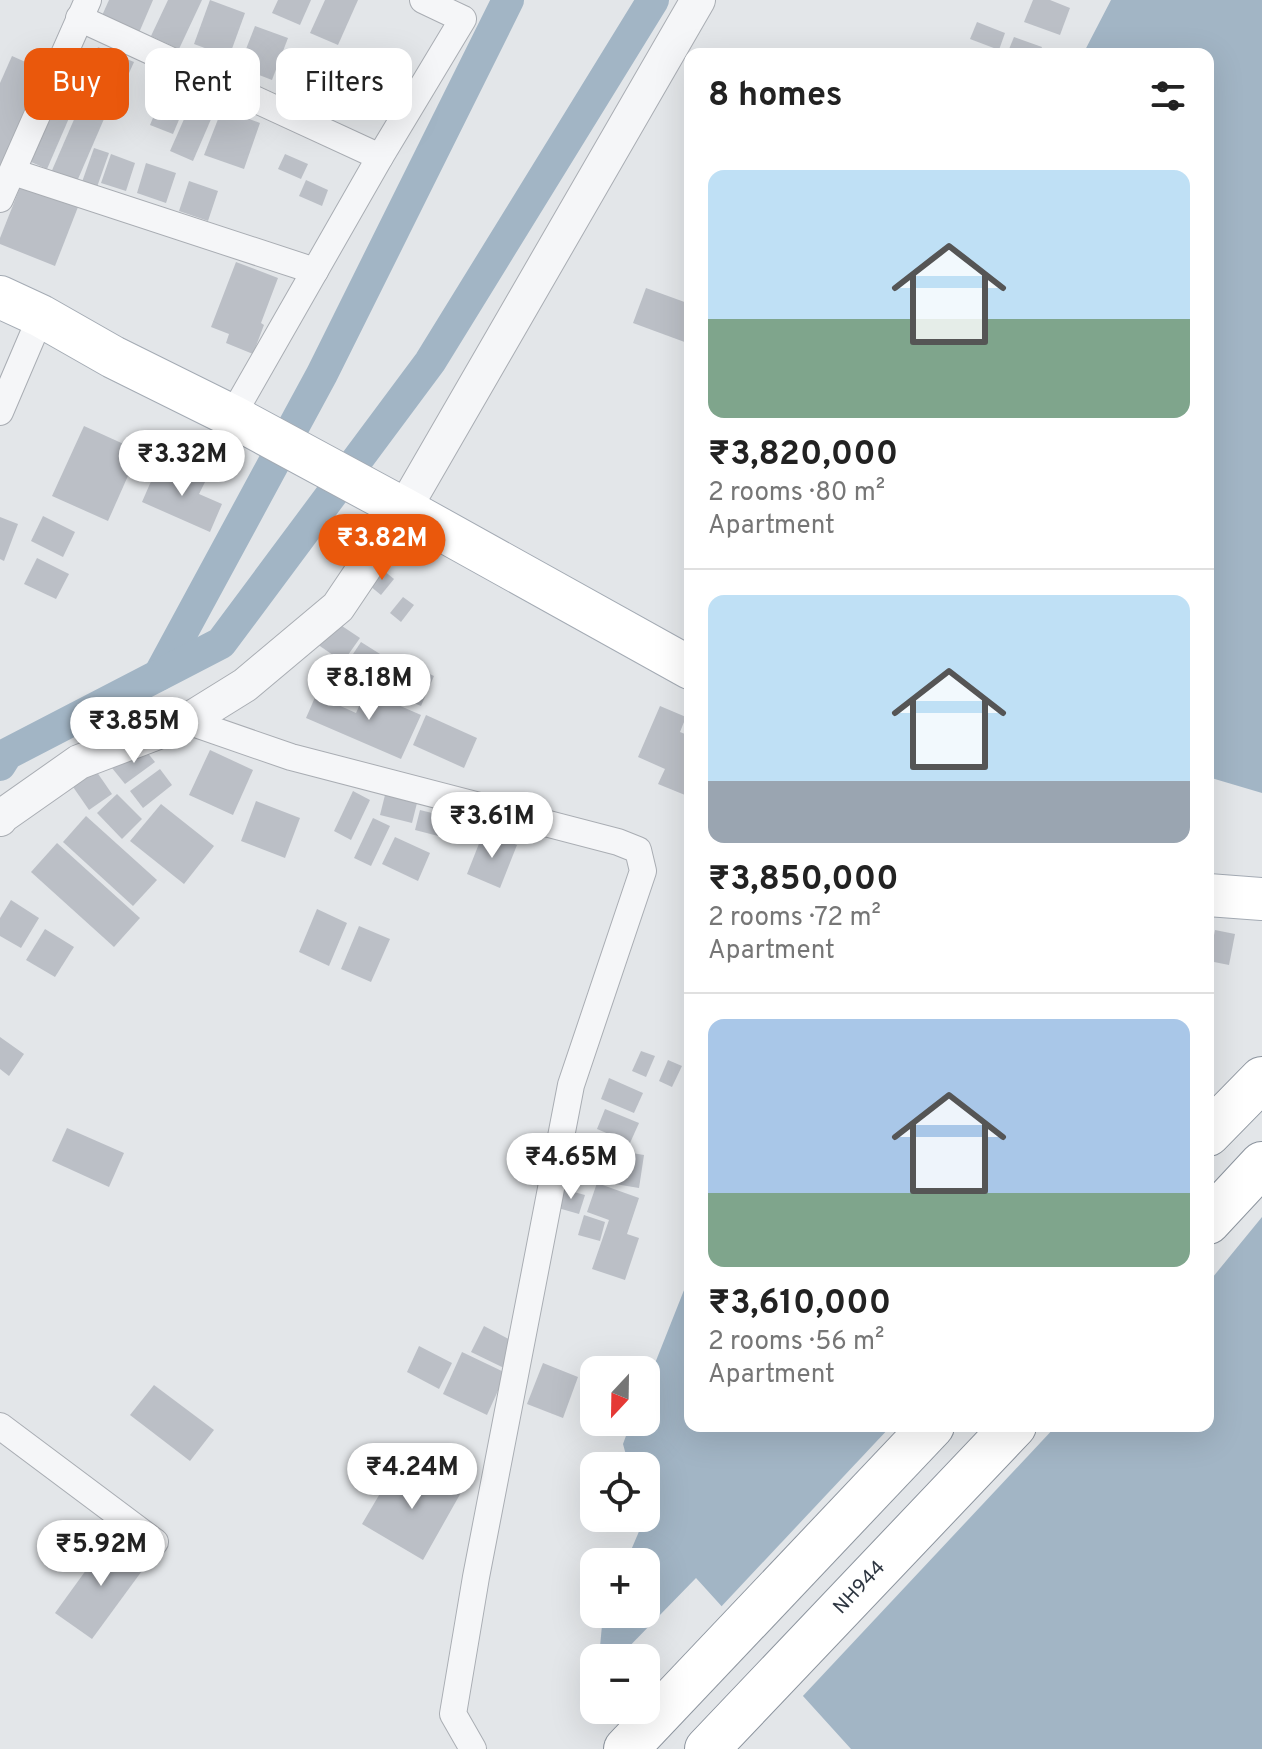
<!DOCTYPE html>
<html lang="en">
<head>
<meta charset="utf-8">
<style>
  body { margin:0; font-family:Overpass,sans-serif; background:#f2f2f2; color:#222; height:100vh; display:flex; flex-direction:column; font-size:30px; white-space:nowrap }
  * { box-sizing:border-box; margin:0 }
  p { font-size:26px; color:#767676 }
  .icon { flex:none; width:44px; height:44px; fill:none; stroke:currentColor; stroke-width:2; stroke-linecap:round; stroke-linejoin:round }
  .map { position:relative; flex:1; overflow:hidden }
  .panel { position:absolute; left:684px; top:48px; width:530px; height:1384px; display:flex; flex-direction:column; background:#fff; border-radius:16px; box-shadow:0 8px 32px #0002 }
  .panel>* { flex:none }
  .top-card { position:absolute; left:24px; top:48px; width:540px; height:72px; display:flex; gap:16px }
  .needle { width:52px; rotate:202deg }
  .tools { position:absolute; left:580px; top:1356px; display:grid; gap:16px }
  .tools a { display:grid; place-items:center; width:80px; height:80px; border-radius:16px; background:#fff; box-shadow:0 8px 32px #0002; font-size:40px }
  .price { position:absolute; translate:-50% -68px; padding:0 18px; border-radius:28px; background:#fff; color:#222; font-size:26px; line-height:52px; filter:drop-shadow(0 2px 4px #0008) }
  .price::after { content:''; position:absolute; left:50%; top:48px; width:24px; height:18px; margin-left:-12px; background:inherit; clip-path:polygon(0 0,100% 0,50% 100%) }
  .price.current { background:#ea580c; color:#fff }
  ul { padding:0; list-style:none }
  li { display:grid; align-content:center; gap:16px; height:424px; padding:0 24px }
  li+li { border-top:2px solid #e0e0e0 }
  li span { display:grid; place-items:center; height:248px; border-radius:16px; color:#555 }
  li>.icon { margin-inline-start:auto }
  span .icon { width:144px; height:144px; fill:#fffc; stroke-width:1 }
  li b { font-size:34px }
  h2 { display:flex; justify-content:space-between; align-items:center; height:96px; padding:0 24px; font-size:34px }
  .tag { padding:0 28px; border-radius:16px; background:#fff; box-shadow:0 8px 32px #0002; font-size:28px; line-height:72px }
  .tag.current { background:#ea580c; color:#fff }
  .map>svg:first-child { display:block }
  .water { fill:#a2b5c5 }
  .pier { fill:#e3e6e9 }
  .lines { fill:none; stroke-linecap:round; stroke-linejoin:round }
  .canal { stroke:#a2b5c5; stroke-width:32 }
  .building { fill:#bbbfc6 }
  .minor-casing { stroke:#a9adb3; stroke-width:28 }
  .tertiary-casing { stroke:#a9adb3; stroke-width:36 }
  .primary-casing { stroke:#a4abb4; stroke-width:44 }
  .trunk-casing { stroke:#8c949e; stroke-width:46 }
  .minor { stroke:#f5f6f8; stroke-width:26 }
  .tertiary { stroke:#f5f6f8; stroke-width:34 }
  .primary { stroke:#fff; stroke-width:42 }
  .trunk { stroke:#fff; stroke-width:44 }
  .labels { text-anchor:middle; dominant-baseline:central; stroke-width:6; stroke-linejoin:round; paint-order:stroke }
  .street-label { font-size:20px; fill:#2d3540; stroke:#f2f5f7 }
</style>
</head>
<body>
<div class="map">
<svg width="1262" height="1749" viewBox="0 0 1262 1749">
  <rect width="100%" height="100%" fill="#e3e6e9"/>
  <g class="water">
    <path d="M1111 0H1262V793L1208 777V54H1083Z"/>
    <path d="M1262 1217V1749H851L696 1578 618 1658H599L603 1614H646V1562H626L643 1522 642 1518H646V1466H629L623 1444 631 1422H646V1386L690 1275V1426H1208V1283Z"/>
  </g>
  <path class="pier" d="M891 1426H1056L801 1698 719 1609Z"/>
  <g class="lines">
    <g class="canal">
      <path d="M159 675 322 374 508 0"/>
      <path d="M0 765 7 754 221 643 430 362 653 0"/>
    </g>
  </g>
  <g class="building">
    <path d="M109 0H153L138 35 100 20Z"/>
    <path d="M168 0H202L179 49 151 36Z"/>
    <path d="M210 0 245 13 229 57 194 44Z"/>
    <path d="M278 0H311L300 25 272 13Z"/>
    <path d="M325 0H358L338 45 310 33Z"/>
    <path d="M1033 0H1050L1070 8 1060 35 1024 22Z"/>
    <path d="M977 22 1005 33 999 50 970 39Z"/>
    <path d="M255 26 288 38 272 80 239 67Z"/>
    <path d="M1014 37 1042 47 1039 54H1007Z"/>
    <path d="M98 47 134 62 116 102 81 87Z"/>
    <path d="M12 56 48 72 0 170V83Z"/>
    <path d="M171 74 194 84 173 134 150 125Z"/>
    <path d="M54 84 79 95 47 169 22 158Z"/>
    <path d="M82 101 107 112 75 186 50 175Z"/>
    <path d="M192 101 215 110 193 161 170 151Z"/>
    <path d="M222 109 260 123 244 169 204 155Z"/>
    <path d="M94 148 109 153 97 187 82 182Z"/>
    <path d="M111 154 135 163 126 191 101 183Z"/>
    <path d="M285 154 308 164 301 179 278 169Z"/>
    <path d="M146 163 176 173 166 203 137 193Z"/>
    <path d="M306 180 328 190 322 206 299 196Z"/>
    <path d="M189 181 218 191 208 221 179 211Z"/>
    <path d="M21 185 78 207 55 266 0 244V238Z"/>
    <path d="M236 262 278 278 261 323 264 325 253 354 226 343 229 334 211 327Z"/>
    <path d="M646 288 690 304V344L633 323Z"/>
    <path d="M84 426 139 451 108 521 52 496Z"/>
    <path d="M159 463 205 482 199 494 222 504 210 532 142 502Z"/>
    <path d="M43 516 75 532 63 557 31 541Z"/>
    <path d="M0 517 18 524 4 561 0 559Z"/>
    <path d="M37 558 69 574 56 599 24 584Z"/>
    <path d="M383 570 394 579 381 595 370 586Z"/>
    <path d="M403 597 414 605 401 622 390 613Z"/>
    <path d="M333 620 360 638 343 662 317 644Z"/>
    <path d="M361 642 388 659 372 684 345 666Z"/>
    <path d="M394 658 434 676 421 706 381 689Z"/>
    <path d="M366 691 421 715 401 759 306 718 316 695 356 713Z"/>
    <path d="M660 706 686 717 680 732 690 736V782L685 795 658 784 665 769 638 757Z"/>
    <path d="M426 715 477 738 464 768 413 745Z"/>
    <path d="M142 746 155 762 125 784 112 768Z"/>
    <path d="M210 750 253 770 233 815 189 795Z"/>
    <path d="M92 765 112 794 89 810 69 781Z"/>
    <path d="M160 769 172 785 143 808 130 791Z"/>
    <path d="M353 791 370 800 351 840 334 831Z"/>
    <path d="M117 794 142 819 122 839 97 813Z"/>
    <path d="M385 795 417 803 412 823 380 815Z"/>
    <path d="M256 801 300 818 285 858 241 841Z"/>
    <path d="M161 804 214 846 184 884 130 841Z"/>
    <path d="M420 810 452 818 446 838 415 830Z"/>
    <path d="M86 816 157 880 133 906 63 842Z"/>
    <path d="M373 818 390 826 371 866 354 858Z"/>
    <path d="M484 831 517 845 500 888 467 874Z"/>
    <path d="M395 837 430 853 418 881 382 864Z"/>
    <path d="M57 843 140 918 114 947 31 872Z"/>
    <path d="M11 900 39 918 21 948 0 936V918Z"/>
    <path d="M317 909 347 923 329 966 299 952Z"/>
    <path d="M359 926 390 939 371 982 341 969Z"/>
    <path d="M45 929 74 947 55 977 26 960Z"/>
    <path d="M1215 930 1235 934 1229 965 1209 961Z"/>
    <path d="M0 1037 24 1054 9 1076 0 1069Z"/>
    <path d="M641 1051 655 1056 646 1077 632 1071Z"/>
    <path d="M668 1060 682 1066 672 1087 659 1081Z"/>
    <path d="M609 1078 643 1093 634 1113 601 1099Z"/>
    <path d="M605 1109 639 1123 630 1143 597 1129Z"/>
    <path d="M67 1128 124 1153 109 1187 52 1161Z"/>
    <path d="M596 1147 644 1155 639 1188 591 1180Z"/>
    <path d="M597 1183 639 1198 627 1234 639 1238 625 1280 592 1269 609 1220 587 1212Z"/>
    <path d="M563 1189 585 1195 579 1214 558 1208Z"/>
    <path d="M584 1215 605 1222 600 1241 578 1235Z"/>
    <path d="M484 1326 516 1343 504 1368 471 1352Z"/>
    <path d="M419 1346 452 1363 439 1389 407 1372Z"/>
    <path d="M462 1352 506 1373 487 1415 443 1394Z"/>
    <path d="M543 1363 578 1377 563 1418 527 1404Z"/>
    <path d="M154 1385 214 1430 190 1461 130 1415Z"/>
    <path d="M395 1468 427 1487 436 1474 463 1489 423 1560 362 1524Z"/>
    <path d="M110 1537 147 1564 92 1639 55 1613Z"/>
  </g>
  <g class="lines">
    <defs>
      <g id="minor">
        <path d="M79 18 380 157"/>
        <path d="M13 172 315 271"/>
        <path d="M0 199 88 0"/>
        <path d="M0 412 41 316"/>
        <path d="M232 416 380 157 463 19 423 0"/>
        <path d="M187 721 291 757 618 842 638 850 643 871 571 1085 476 1577 453 1714 473 1749"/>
        <path d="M0 1426 155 1542"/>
      </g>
      <path id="tertiary" d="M0 819 2 816 79 762 187 721 245 685 338 607 404 509 698 0"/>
      <g id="primary">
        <path d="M0 297 41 316 113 357 232 416 404 509 690 668"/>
        <path d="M1208 895 1262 899"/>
      </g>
      <g id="trunk">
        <path d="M1208 1134 1262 1079"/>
        <path d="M1208 1222 1262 1164"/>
        <path d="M626 1749 932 1426"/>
        <path id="s1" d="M707 1749 1014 1426"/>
      </g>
    </defs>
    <use href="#minor" class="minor-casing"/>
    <use href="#tertiary" class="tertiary-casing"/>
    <use href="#primary" class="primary-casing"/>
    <use href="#trunk" class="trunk-casing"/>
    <use href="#minor" class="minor"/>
    <use href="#tertiary" class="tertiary"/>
    <use href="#primary" class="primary"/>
    <use href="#trunk" class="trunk"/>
  </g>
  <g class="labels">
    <g class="street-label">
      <text stroke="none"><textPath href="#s1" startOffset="222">NH944</textPath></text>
    </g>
  </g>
</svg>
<div class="tools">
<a><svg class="needle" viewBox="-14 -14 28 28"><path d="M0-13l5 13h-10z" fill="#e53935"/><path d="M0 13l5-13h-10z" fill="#767676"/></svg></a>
<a><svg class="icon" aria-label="locate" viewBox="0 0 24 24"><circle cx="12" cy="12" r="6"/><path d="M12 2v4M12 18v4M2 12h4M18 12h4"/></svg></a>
<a>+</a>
<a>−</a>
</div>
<b class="price" style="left:182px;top:498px">₹3.32M</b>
<b class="price current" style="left:382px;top:582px">₹3.82M</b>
<b class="price" style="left:369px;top:722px">₹8.18M</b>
<b class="price" style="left:134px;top:765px">₹3.85M</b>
<b class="price" style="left:492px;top:860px">₹3.61M</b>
<b class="price" style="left:571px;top:1201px">₹4.65M</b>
<b class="price" style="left:412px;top:1511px">₹4.24M</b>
<b class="price" style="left:101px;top:1588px">₹5.92M</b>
<div class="top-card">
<a class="tag current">Buy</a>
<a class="tag">Rent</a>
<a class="tag">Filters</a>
</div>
<section class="panel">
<h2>8 homes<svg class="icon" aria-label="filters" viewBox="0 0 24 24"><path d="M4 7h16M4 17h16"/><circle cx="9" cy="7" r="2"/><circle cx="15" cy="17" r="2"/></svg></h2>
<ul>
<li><span style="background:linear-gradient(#bfe0f5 60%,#7fa58c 0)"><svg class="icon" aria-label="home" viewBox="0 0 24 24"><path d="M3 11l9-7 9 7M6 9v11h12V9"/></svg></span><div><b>₹3,820,000</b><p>2 rooms · 80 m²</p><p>Apartment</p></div></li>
<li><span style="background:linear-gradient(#bfe0f5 75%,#9aa5b1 0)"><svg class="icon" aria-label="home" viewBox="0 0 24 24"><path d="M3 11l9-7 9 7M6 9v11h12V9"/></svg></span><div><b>₹3,850,000</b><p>2 rooms · 72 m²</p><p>Apartment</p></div></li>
<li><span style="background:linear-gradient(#a9c7e8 70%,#7fa58c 0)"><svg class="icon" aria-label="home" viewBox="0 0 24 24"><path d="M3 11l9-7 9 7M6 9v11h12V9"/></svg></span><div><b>₹3,610,000</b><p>2 rooms · 56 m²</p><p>Apartment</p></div></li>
</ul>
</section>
</div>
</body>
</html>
